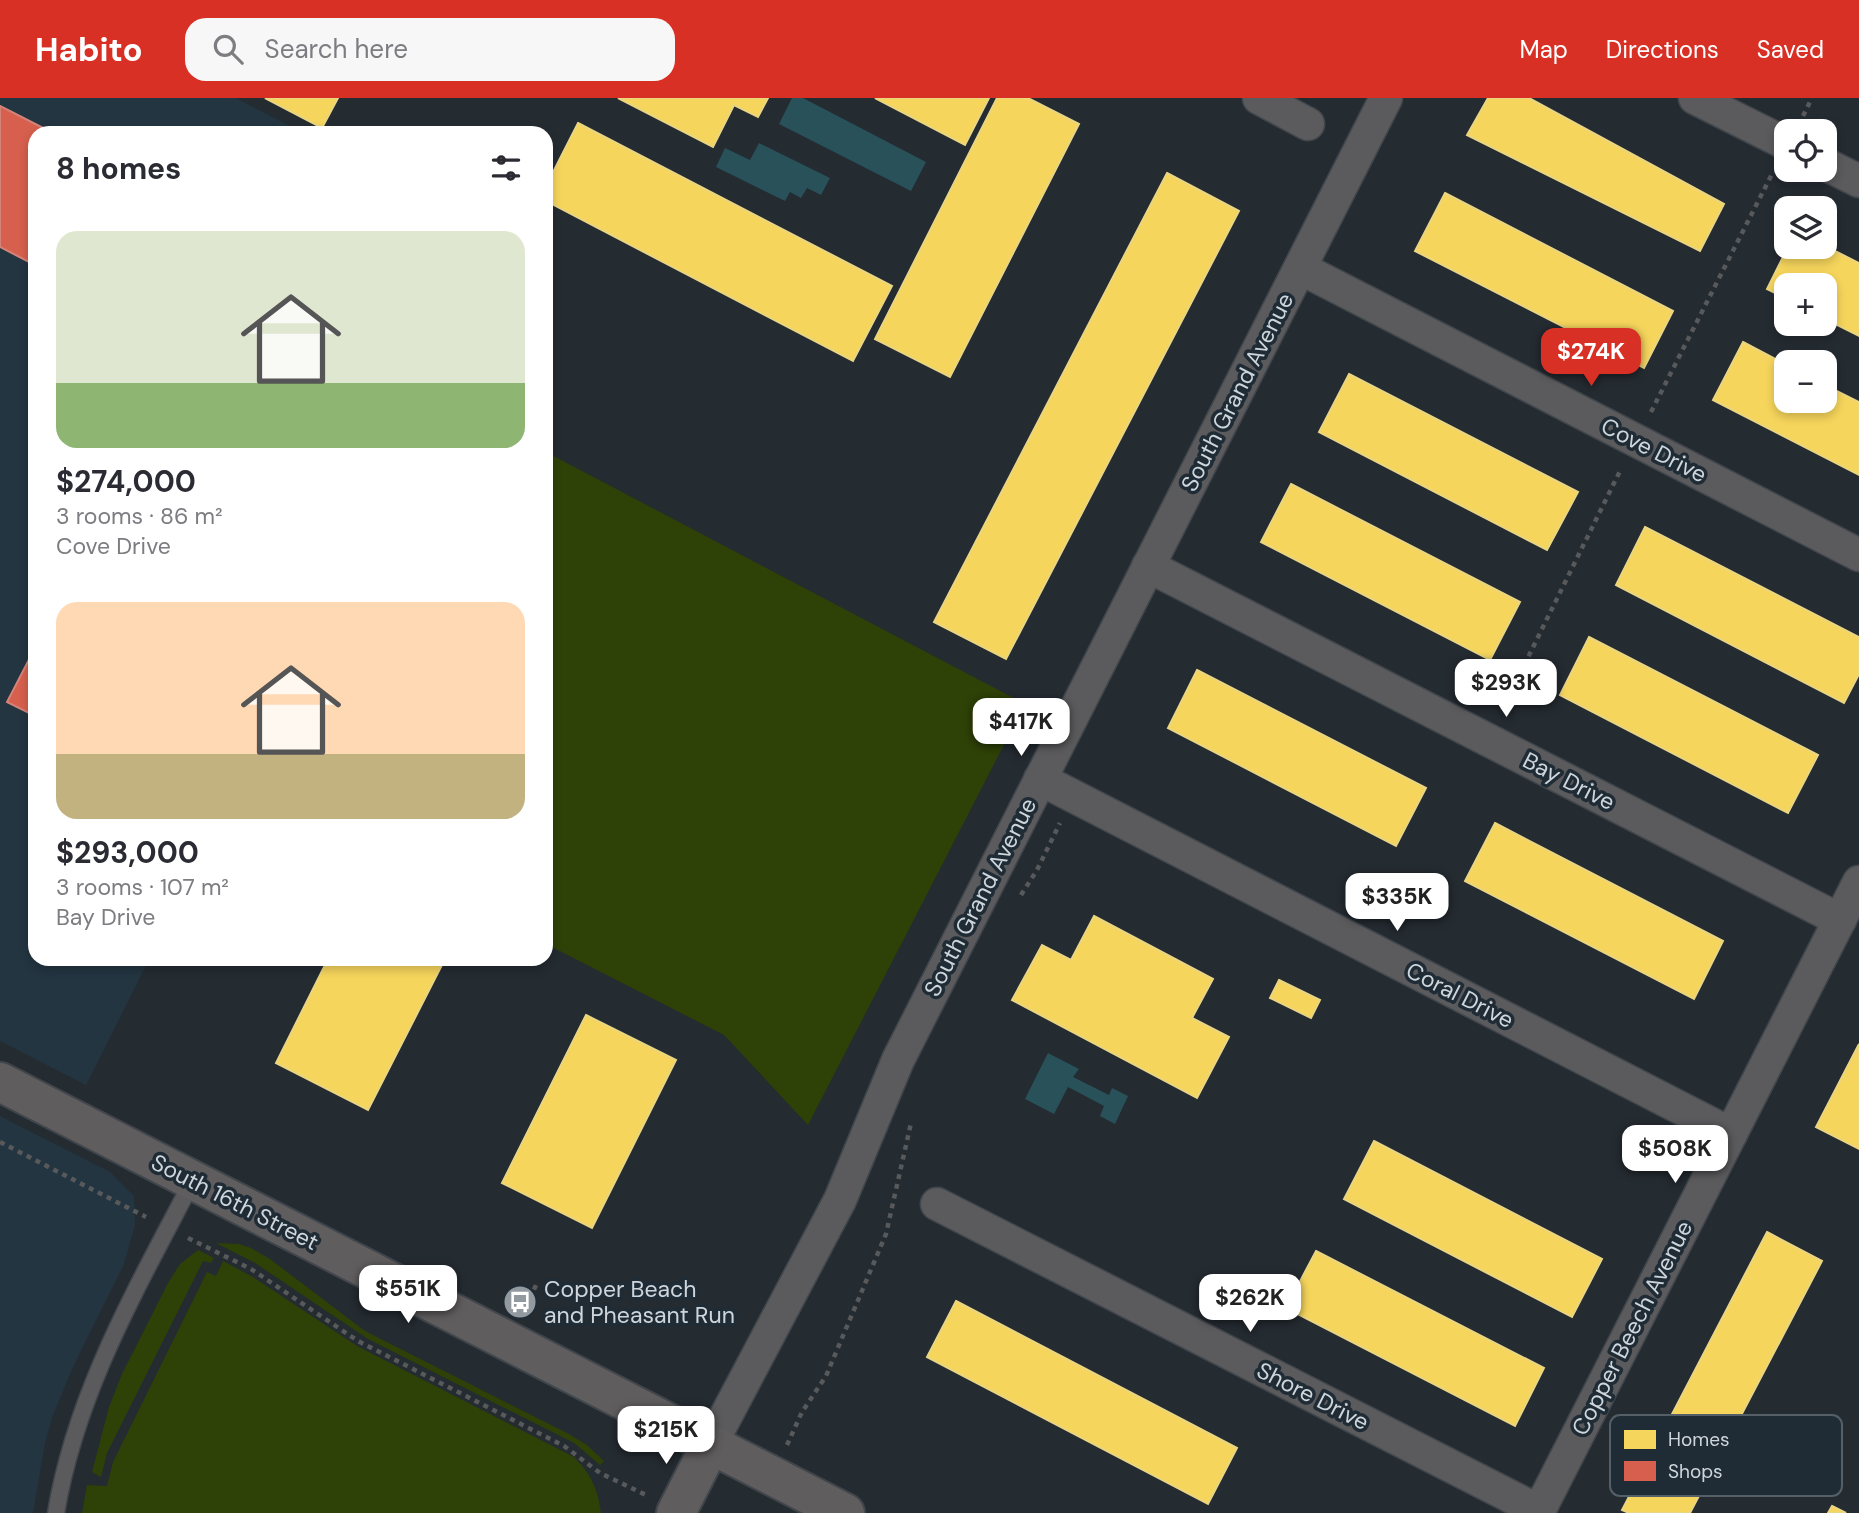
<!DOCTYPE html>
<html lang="en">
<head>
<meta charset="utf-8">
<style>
  body { margin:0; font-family:"DM Sans",sans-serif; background:#f7f7f7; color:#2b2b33; height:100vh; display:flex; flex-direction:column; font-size:26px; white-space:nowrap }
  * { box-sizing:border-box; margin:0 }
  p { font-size:23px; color:#7c7c81 }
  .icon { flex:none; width:38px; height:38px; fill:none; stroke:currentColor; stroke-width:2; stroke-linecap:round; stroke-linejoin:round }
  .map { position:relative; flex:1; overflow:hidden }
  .panel { position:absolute; left:28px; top:28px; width:525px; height:840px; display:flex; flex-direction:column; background:#fff; border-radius:21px; box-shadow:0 4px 10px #0003 }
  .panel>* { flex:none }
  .controls { position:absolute; left:1774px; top:21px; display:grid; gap:14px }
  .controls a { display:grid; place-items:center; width:63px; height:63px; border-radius:14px; background:#fff; box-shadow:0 4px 10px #0003; font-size:35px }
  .price { position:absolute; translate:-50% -60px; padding:0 16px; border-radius:14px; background:#fff; color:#222; font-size:23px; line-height:46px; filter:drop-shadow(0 2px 4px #0008) }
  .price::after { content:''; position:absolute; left:50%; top:42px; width:21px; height:16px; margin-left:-10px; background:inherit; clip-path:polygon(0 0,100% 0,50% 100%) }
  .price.active { background:#d93025; color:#fff }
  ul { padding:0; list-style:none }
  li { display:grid; align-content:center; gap:14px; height:371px; padding:0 28px }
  li span { display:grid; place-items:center; height:217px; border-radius:21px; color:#555 }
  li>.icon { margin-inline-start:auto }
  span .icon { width:126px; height:126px; fill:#fffc; stroke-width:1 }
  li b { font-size:30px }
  h2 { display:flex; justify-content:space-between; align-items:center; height:84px; padding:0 28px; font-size:30px }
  header { display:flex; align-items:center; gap:42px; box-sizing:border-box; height:98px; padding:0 35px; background:#d93025; color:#fff }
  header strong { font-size:33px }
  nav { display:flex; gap:38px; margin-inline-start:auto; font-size:24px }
  .search { width:490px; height:63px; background:#f7f7f7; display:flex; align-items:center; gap:18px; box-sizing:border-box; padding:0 24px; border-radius:21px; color:#7c7c81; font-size:26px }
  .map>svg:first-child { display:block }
  .built { fill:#233541 }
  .green { fill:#2e4107 }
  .water { fill:#28515a }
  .homes { fill:#f6d55c; stroke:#ead582; stroke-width:2 }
  .shops { fill:#d6604d; stroke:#d48378; stroke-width:2 }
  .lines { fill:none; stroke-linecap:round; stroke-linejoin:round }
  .lane-casing { stroke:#40464c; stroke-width:19 }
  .street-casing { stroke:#40464c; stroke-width:35 }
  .secondary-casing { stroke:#40464c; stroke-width:42 }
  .path { stroke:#58595b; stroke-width:4.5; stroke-dasharray:5 5; stroke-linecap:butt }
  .lane { stroke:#5b5b5d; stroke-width:16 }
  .street { stroke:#5b5b5d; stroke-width:32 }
  .secondary { stroke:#605d5f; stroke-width:38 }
  .labels { text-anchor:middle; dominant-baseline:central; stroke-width:7; stroke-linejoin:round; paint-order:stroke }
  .street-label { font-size:23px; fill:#ced6dc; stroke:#1f2c36 }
  .poi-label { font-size:23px; fill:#ced6dc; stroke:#1f2c36; text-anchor:start }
  .key { fill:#1f2c36; stroke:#545f68; stroke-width:2 }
  .key-label { font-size:19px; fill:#ced6dc }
</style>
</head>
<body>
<header>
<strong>Habito</strong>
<div class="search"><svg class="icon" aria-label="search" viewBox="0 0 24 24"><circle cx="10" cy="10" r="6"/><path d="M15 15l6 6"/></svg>Search here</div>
<nav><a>Map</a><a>Directions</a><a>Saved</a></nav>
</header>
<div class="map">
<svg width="1859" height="1415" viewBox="0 0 1859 1415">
  <rect width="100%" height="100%" fill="#242b31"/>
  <g class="built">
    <path d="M0 0H236L303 35H35V861H149L86 987 0 943Z"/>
    <path d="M0 1018 110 1074 134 1098 135 1127 124 1166 72 1271 52 1320 45 1345 33 1415H0Z"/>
  </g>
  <g class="green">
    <path d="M546 354 1025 606 808 1027 724 937 546 846Z"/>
    <path d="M216 1145 239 1146 251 1150 270 1161 365 1233 569 1336 587 1347 604 1363 600 1367 574 1345 368 1241 255 1165Z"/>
    <path d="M198 1152 214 1160 211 1165 203 1163 107 1355 101 1379 92 1374 109 1309 122 1276 168 1185 180 1166Z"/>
    <path d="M223 1163 253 1179 357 1248 574 1359C591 1376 598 1391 601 1415H82L87 1387 107 1388 113 1364 207 1174 216 1178Z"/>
  </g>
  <g class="water">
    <path d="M792 0H803L926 64 911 93 779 26Z"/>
    <path d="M759 45 830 80 821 97 807 90 801 100 790 94 785 103 716 69 725 50 750 62Z"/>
    <path d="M1048 955 1079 971 1073 979 1109 997 1112 990 1128 998 1115 1026 1100 1018 1104 1008 1068 989 1054 1016 1025 1001Z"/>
  </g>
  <g class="homes">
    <path d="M265 0H338L322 30Z"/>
    <path d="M618 0H768L758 19 734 7 713 49Z"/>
    <path d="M875 0H989L965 47Z"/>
    <path d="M997 0H1028L1079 26 950 279 875 241Z"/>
    <path d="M1488 0H1529L1724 106 1700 153 1467 37Z"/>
    <path d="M578 25 892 188 853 263 546 103V88Z"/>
    <path d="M1167 75 1239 113 1006 561 934 524Z"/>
    <path d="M1445 95 1673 213 1644 270 1415 153Z"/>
    <path d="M1825 148 1859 165V238L1825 221V187H1787V201L1767 191 1788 149Z"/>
    <path d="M1743 244 1787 267V303H1825V287L1859 304V377L1713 302Z"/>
    <path d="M1349 276 1578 394 1547 452 1319 334Z"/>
    <path d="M1291 386 1520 504 1490 562 1261 444Z"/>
    <path d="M1645 429 1859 539V576L1844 605 1616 487Z"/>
    <path d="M1589 539 1818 657 1788 715 1560 597Z"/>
    <path d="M1197 572 1426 690 1396 748 1168 630Z"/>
    <path d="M1495 725 1723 843 1694 901 1465 783Z"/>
    <path d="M1094 818 1213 881 1192 920 1229 939 1197 1000 1012 902 1042 847 1071 862Z"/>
    <path d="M328 861H445L368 1012 276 965Z"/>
    <path d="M1279 882 1320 902 1311 920 1270 900Z"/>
    <path d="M586 917 676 962 592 1130 502 1085Z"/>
    <path d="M1859 946V1051L1816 1029Z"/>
    <path d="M1374 1043 1602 1161 1572 1219 1344 1101Z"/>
    <path d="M1767 1134 1822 1163 1690 1415H1629L1622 1412Z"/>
    <path d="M1316 1153 1544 1270 1515 1328 1286 1210Z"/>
    <path d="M956 1203 1237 1350 1208 1406 927 1259Z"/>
    <path d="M1832 1408 1846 1415H1828Z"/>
  </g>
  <g class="shops">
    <path d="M0 8 53 35H35V167L0 149Z"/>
    <path d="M35 550V618L7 604Z"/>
  </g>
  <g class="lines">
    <defs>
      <path id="lane" d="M56 1415C76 1294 137 1190 193 1082"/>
      <g id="street">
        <path d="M1259 0 1308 26"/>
        <path d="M1695 0 1787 46"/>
        <path d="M1825 66 1859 83"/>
        <path d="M1300 170 1859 457"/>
        <path d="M1148 468 1840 822"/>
        <path d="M1040 681 1731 1036"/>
        <path d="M937 1106 1539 1413 1859 784"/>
        <path d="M710 1348 840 1102 898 962 1386 0"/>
      </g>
      <g id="secondary">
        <path d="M0 984 845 1415"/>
        <path d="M676 1415 710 1348"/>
      </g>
    </defs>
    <use href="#lane" class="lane-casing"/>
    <use href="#street" class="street-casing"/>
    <use href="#secondary" class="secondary-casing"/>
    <g class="path">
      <path d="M1803 18 1812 0"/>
      <path d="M1651 314 1772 76"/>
      <path d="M1502 612 1621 371"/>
      <path d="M1021 797 1037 772 1060 725"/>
      <path d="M0 1044 146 1119"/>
      <path d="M188 1140 251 1171 358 1243 564 1348 600 1375 646 1397"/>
      <path d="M526 1210 536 1187"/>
      <path d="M787 1347 802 1314 826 1278 886 1136 911 1025"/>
    </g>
    <use href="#lane" class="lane"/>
    <use href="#street" class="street"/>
    <use href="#secondary" class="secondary"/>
  </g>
  <defs>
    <symbol id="bus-disc" viewBox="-11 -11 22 22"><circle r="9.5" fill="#929aa0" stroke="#1f2c36"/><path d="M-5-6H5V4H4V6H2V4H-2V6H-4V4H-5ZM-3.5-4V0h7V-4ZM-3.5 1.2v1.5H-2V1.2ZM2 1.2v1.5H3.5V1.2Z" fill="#fff"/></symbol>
  </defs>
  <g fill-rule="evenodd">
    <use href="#bus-disc" x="501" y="1185" width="38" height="38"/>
  </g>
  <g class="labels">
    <g class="street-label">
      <text transform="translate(1237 294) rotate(-63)">South Grand Avenue</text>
      <text transform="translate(1654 352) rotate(27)">Cove Drive</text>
      <text transform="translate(1569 683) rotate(27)">Bay Drive</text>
      <text transform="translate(980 799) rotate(-63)">South Grand Avenue</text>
      <text transform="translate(1460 897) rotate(27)">Coral Drive</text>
      <text transform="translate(235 1104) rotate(27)">South 16th Street</text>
      <text transform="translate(1632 1230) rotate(-63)">Copper Beech Avenue</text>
      <text transform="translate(1313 1298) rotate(27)">Shore Drive</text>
    </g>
    <g class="poi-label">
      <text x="544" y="1191">Copper Beach<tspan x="544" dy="26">and Pheasant Run</tspan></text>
    </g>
  </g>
  <rect x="1610" y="1317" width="232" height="81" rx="10" class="key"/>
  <rect x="1624" y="1332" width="32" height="19" fill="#f6d55c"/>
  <rect x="1624" y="1363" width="32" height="20" fill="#d6604d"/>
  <g class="key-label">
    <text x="1668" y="1348">Homes</text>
    <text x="1668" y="1380">Shops</text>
  </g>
</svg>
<div class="controls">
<a><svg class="icon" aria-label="locate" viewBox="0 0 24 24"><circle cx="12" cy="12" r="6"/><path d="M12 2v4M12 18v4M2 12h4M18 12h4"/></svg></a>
<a><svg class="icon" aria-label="layers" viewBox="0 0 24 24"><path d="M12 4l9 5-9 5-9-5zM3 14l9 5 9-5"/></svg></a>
<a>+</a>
<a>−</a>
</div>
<b class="price active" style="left:1591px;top:290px">$274K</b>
<b class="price" style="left:1506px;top:621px">$293K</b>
<b class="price" style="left:1021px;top:660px">$417K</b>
<b class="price" style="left:1397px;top:835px">$335K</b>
<b class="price" style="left:1675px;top:1087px">$508K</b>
<b class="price" style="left:408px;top:1227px">$551K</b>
<b class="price" style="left:1250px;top:1236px">$262K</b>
<b class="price" style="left:666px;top:1368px">$215K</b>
<section class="panel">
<h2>8 homes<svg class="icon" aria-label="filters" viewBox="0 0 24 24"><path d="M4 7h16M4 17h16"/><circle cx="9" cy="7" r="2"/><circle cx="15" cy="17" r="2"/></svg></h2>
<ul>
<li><span style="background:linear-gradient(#dfe7d0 70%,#8fb573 0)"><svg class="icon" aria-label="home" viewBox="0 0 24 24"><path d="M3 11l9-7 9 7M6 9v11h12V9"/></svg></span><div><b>$274,000</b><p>3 rooms · 86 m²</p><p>Cove Drive</p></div></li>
<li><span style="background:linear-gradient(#ffd9b3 70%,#c2b280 0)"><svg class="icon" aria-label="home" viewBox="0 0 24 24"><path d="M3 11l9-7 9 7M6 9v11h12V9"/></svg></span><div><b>$293,000</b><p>3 rooms · 107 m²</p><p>Bay Drive</p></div></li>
</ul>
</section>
</div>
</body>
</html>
